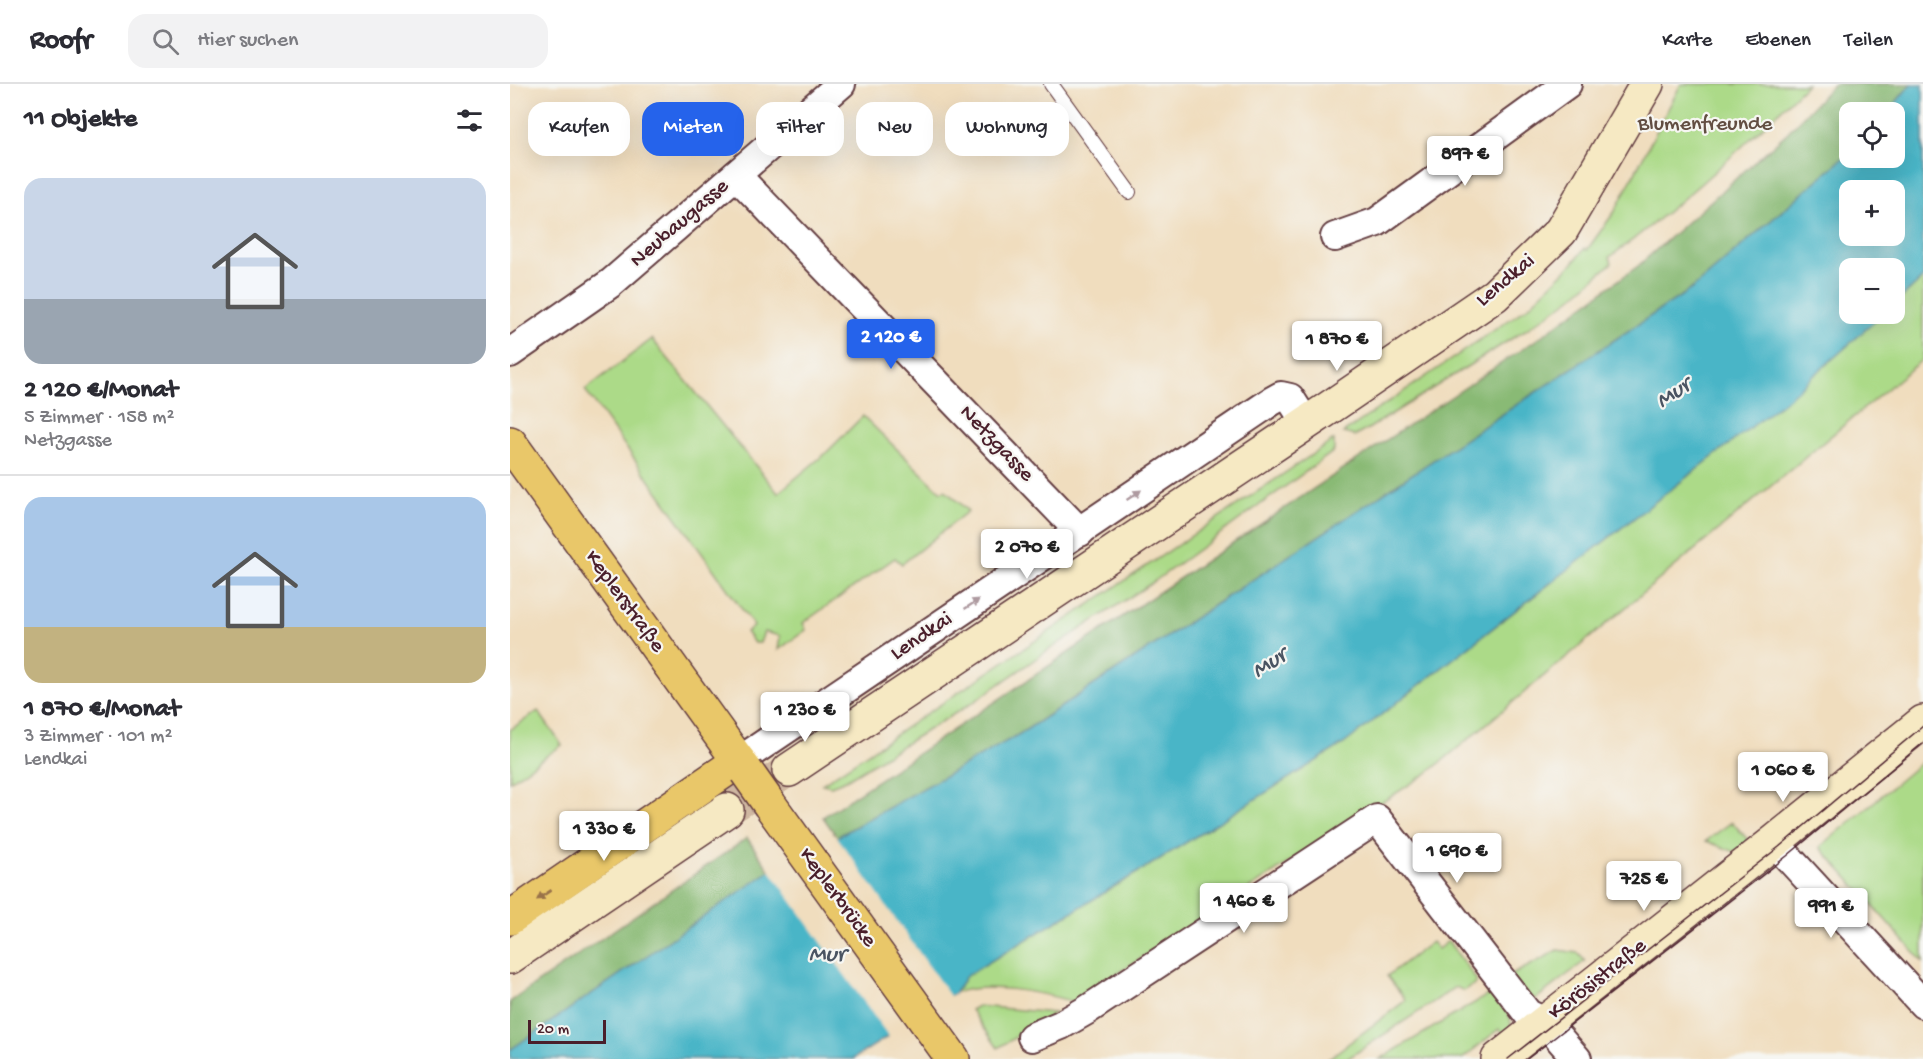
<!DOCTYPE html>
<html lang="de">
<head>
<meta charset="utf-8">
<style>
  body { margin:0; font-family:"Gochi Hand",sans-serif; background:#f2f2f3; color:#2b2b33; height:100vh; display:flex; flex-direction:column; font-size:22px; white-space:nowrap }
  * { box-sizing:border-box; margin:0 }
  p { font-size:20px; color:#7c7c81 }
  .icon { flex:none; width:33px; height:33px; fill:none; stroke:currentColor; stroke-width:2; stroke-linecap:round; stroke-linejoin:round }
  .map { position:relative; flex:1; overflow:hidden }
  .panel { display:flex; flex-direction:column; background:#fff; width:510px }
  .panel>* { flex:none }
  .guide { position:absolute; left:18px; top:18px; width:570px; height:54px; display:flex; gap:12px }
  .fabs { position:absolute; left:1329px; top:18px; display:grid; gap:12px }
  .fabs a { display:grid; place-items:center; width:66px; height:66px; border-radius:12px; background:#fff; box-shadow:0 6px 24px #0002; font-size:30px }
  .scale { position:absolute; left:18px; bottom:15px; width:78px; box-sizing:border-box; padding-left:6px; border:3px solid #4a1f2b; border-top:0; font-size:16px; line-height:21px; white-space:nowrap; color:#4a1f2b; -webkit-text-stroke:4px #f6f6f2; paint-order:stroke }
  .price { position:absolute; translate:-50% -51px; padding:0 14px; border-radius:6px; background:#fff; color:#222; font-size:20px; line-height:39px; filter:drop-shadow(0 2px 3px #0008) }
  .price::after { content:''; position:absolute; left:50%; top:36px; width:18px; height:14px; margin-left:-9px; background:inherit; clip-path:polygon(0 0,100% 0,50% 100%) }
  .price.on { background:#2563eb; color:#fff }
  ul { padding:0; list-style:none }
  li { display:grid; align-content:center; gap:12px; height:318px; padding:0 24px }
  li+li { border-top:2px solid #e1e1e2 }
  li span { display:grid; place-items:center; height:186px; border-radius:18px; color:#555 }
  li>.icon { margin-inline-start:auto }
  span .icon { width:108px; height:108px; fill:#fffc; stroke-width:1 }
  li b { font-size:26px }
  h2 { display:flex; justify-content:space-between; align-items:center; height:72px; padding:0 24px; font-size:26px }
  .pill { padding:0 21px; border-radius:18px; background:#fff; box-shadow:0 6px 24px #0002; font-size:21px; line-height:54px }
  .pill.on { background:#2563eb; color:#fff }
  header { display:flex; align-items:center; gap:36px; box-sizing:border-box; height:84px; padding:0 30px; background:#fff; border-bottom:2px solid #e1e1e2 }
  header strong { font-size:28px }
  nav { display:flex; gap:33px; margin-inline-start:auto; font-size:21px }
  .search { width:420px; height:54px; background:#f2f2f3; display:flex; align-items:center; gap:15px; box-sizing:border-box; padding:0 21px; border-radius:18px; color:#7c7c81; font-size:22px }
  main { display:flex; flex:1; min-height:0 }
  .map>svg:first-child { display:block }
  .green { fill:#acda88; stroke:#7b7c5a; stroke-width:1.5 }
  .forest { fill:#89ba74; stroke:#6a6c50; stroke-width:1.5 }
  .water { fill:#4ab5c7; stroke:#4a6a79; stroke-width:1.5; fill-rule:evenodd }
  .pier { fill:#f0ddbe }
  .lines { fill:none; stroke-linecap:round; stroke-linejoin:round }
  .secondary-tunnel { stroke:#cfb7a1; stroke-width:33; stroke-dasharray:33 16; stroke-linecap:butt }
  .service-casing { stroke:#633c41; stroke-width:16 }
  .minor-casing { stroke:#633c41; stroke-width:32 }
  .secondary-casing { stroke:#633c41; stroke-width:36 }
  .primary-casing { stroke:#633c41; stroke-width:36 }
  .service { stroke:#fff; stroke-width:14 }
  .minor { stroke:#fff; stroke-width:28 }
  .secondary { stroke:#f6e9c3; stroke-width:33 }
  .primary { stroke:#e9c769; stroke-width:33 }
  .tram { stroke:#4a1f2b; stroke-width:1.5 }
  .primary-bridge-casing { stroke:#633c41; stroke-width:36; stroke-linecap:butt }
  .primary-bridge { stroke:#e9c769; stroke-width:33 }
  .oneway { fill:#ae9aa0 }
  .oneway2 { fill:#9a734a }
  .labels { text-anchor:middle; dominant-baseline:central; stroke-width:4.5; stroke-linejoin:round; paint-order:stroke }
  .park-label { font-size:22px; fill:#624e42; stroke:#f6f6f2 }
  .street-label { font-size:22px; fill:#4a1f2b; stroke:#f6f6f2 }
  .water-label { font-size:24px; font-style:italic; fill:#4a5462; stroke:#f6f6f2 }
</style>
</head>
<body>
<header>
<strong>Roofr</strong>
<div class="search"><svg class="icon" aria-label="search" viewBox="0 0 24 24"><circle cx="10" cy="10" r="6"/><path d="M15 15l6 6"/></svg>Hier suchen</div>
<nav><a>Karte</a><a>Ebenen</a><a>Teilen</a></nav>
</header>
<main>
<section class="panel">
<h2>11 Objekte<svg class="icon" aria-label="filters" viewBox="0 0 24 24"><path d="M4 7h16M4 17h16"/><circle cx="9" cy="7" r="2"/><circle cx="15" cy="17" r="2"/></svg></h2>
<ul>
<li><span style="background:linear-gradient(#c9d6e8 65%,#9aa5b1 0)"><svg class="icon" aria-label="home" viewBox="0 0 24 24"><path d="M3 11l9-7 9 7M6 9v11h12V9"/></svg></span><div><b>2 120 €/Monat</b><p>5 Zimmer · 158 m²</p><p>Netzgasse</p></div></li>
<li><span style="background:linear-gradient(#a9c7e8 70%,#c2b280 0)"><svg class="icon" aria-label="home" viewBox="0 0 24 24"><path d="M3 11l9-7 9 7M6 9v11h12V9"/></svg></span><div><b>1 870 €/Monat</b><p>3 Zimmer · 101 m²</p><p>Lendkai</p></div></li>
</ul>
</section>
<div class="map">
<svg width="1413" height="975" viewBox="0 0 1413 975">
  <rect width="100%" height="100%" fill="#f6f6f2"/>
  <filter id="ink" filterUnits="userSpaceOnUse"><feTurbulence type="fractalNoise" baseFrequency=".0167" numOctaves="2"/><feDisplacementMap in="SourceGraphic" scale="12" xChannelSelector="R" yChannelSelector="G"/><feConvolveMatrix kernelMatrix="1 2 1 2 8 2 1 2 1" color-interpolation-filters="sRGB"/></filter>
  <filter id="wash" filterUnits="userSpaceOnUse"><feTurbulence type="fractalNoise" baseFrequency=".008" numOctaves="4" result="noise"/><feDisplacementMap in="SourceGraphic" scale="24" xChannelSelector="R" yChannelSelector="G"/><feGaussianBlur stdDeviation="1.35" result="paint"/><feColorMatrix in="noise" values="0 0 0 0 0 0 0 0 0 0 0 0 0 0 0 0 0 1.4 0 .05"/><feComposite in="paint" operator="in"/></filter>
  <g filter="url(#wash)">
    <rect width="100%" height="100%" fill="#f0ddbe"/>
    <g class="green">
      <path d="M1171 0H1297C1235 62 1170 121 1100 173L1102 179 1060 215 1017 245 858 345 845 352 833 349 1018 223 1062 180 1075 164 1077 166 1105 127Z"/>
      <path d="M1413 194V275L919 688 564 918C533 909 475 897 445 909L456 892 640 781 835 659 1281 312 1373 230H1384L1385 220Z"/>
      <path d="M142 255 268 409 317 368 353 332 431 408 435 406 458 427 392 480 385 474 293 539 296 546 268 566 270 552 254 548 250 559H244L236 548 244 542 75 306Z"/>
      <path d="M824 356V367L645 497 534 569 462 619 336 696 321 702 312 700Z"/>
      <path d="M28 627 52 661 0 697V646Z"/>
      <path d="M1413 677V878L1310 763Z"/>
      <path d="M1222 738 1239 757 1225 768 1196 757Z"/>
      <path d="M938 857 966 895V899L954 907 946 903 837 975H818L896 916 877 892 922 858 928 865Z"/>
      <path d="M1048 866 1068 869 1075 877 1027 914 1023 915 998 893Z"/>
      <path d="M986 906C993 918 1002 929 1001 944L994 951 989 945 952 975H870Z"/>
      <path d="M468 922 545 929 488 964 461 926Z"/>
    </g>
    <g class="forest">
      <path d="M1324 0H1401L1378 28H1340L1339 69 1183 204 513 648 327 753 313 733 1023 258 1128 182 1278 48Z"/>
      <path d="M237 754 260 787 0 966V918Z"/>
    </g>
    <path class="water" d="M1401 0H1413V194L1385 220 1384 184H1340V230H1373L1281 312 835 659 640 781 456 892 445 909 343 975H0V966L260 787 327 753 513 648 1183 204 1339 69 1340 74H1384V28H1378ZM1340 106H1384V152H1340Z"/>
    <path class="pier" d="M325 750 440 912 450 907 446 911 348 975 379 953 259 785Z"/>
  </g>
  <g filter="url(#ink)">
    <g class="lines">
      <path class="secondary-tunnel" d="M217 726 279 686"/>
      <defs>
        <path id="service" d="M541 0 619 108"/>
        <g id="minor">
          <path d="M226 91 570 448"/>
          <path d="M825 153 867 138 1057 0"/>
          <path d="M0 269 101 199 331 0"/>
          <path d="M229 677 762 317 771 312 780 314 796 339"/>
          <path d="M1264 758 1413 920"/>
          <path d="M522 953 551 941 577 926 867 735 1018 930 1035 938 1067 975"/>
        </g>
        <g id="secondary">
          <path d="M279 686 819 324 985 211 1051 147 1137 0"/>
          <path d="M0 873 217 726"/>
          <path d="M988 975 1264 758 1413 638"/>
        </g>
        <g id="primary">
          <path d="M0 359 236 687"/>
          <path d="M260 721 443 975"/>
          <path d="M0 834 229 677"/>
        </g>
      </defs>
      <use href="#service" class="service-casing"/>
      <use href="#minor" class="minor-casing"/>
      <use href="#secondary" class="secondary-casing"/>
      <use href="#primary" class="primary-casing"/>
      <use href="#service" class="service"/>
      <use href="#minor" class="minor"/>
      <use href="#secondary" class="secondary"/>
      <use href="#primary" class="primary"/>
      <g class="tram">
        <path d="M998 975 1269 763 1413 642"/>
        <path d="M1017 975 1277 772 1413 659"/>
      </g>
      <defs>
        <path id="primary-bridge" d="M236 687 260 721"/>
      </defs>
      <use href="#primary-bridge" class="primary-bridge-casing"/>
      <use href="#primary-bridge" class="primary-bridge"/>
    </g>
    <defs><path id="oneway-solid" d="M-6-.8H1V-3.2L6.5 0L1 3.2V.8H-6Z" transform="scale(1.5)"/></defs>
    <g class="oneway">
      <use href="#oneway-solid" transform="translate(624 411) rotate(-34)"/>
      <use href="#oneway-solid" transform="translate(462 520) rotate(-34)"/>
    </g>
    <use class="oneway2" href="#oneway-solid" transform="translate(34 811) rotate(146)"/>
  </g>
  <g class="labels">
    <g class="park-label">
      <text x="1195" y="41">Blumenfreunde</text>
    </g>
    <g class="street-label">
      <text transform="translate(170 140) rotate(-41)">Neubaugasse</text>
      <text transform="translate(996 197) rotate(-40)">Lendkai</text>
      <text transform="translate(486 360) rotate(46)">Netzgasse</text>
      <text transform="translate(114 518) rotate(54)">Keplerstraße</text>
      <text transform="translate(412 553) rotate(-34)">Lendkai</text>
      <text transform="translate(327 814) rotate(54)">Keplerbrücke</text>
      <text transform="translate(1088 896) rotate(-38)">Körösistraße</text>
    </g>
    <g class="water-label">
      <text transform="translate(1164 310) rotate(-34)">Mur</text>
      <text transform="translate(760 580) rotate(-33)">Mur</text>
      <text x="317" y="871">Mur</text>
    </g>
  </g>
</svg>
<div class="fabs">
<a><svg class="icon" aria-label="locate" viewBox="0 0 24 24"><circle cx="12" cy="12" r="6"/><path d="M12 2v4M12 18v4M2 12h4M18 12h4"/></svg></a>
<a>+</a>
<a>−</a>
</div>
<div class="scale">20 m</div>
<b class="price" style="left:955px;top:103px">897 €</b>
<b class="price on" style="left:381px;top:286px">2 120 €</b>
<b class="price" style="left:827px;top:288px">1 870 €</b>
<b class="price" style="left:517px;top:496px">2 070 €</b>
<b class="price" style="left:295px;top:659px">1 230 €</b>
<b class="price" style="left:1273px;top:719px">1 060 €</b>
<b class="price" style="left:94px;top:778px">1 330 €</b>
<b class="price" style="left:947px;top:800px">1 690 €</b>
<b class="price" style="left:1134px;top:828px">725 €</b>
<b class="price" style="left:734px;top:850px">1 460 €</b>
<b class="price" style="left:1321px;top:855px">991 €</b>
<div class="guide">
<a class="pill">Kaufen</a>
<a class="pill on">Mieten</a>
<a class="pill">Filter</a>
<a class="pill">Neu</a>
<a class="pill">Wohnung</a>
</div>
</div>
</main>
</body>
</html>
